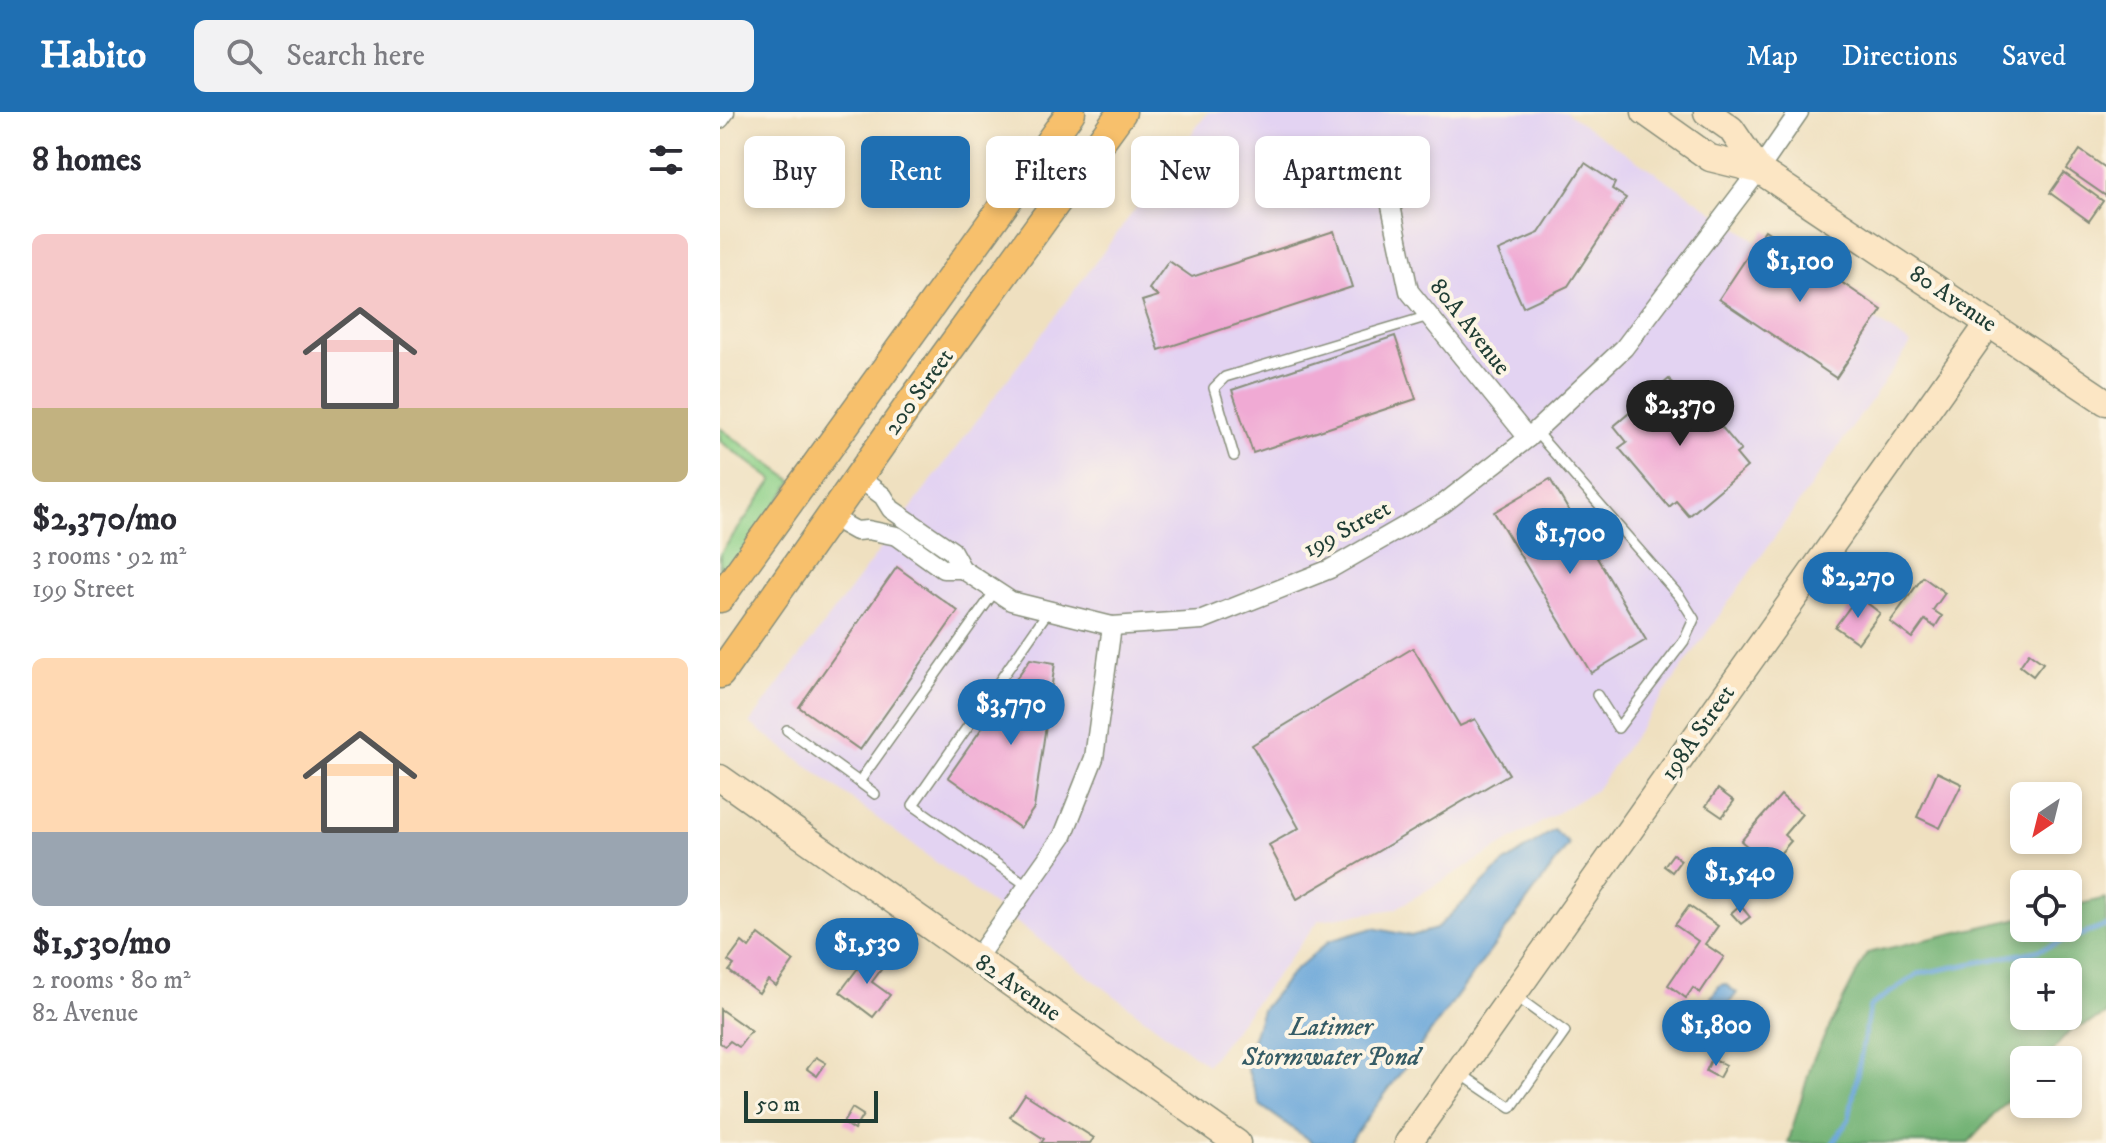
<!DOCTYPE html>
<html lang="en">
<head>
<meta charset="utf-8">
<style>
  body { margin:0; font-family:"IM FELL DW Pica",serif; background:#f2f2f3; color:#2b2b33; height:100vh; display:flex; flex-direction:column; font-size:30px; white-space:nowrap }
  * { box-sizing:border-box; margin:0 }
  p { font-size:26px; color:#7c7c81 }
  .icon { flex:none; width:44px; height:44px; fill:none; stroke:currentColor; stroke-width:2; stroke-linecap:round; stroke-linejoin:round }
  .map { position:relative; flex:1; overflow:hidden }
  .drawer { display:flex; flex-direction:column; background:#fff; width:720px }
  .drawer>* { flex:none }
  .hud { position:absolute; left:24px; top:24px; width:760px; height:72px; display:flex; gap:16px }
  .needle { width:52px; rotate:215deg }
  .tools { position:absolute; left:1290px; top:670px; display:grid; gap:16px }
  .tools a { display:grid; place-items:center; width:72px; height:72px; border-radius:12px; background:#fff; box-shadow:0 4px 12px #0003; font-size:40px }
  .scale { position:absolute; left:24px; bottom:20px; width:134px; box-sizing:border-box; padding-left:8px; border:4px solid #1f3d34; border-top:0; font-size:22px; line-height:28px; white-space:nowrap; color:#1f3d34; -webkit-text-stroke:6px #fcf5e5; paint-order:stroke }
  .price { position:absolute; translate:-50% -68px; padding:0 18px; border-radius:28px; background:#1f6fb2; color:#fff; font-size:26px; line-height:52px; filter:drop-shadow(0 2px 4px #0008) }
  .price::after { content:''; position:absolute; left:50%; top:48px; width:24px; height:18px; margin-left:-12px; background:inherit; clip-path:polygon(0 0,100% 0,50% 100%) }
  .price.current { background:#222; color:#fff }
  ul { padding:0; list-style:none }
  li { display:grid; align-content:center; gap:16px; height:424px; padding:0 32px }
  li span { display:grid; place-items:center; height:248px; border-radius:12px; color:#555 }
  li>.icon { margin-inline-start:auto }
  span .icon { width:144px; height:144px; fill:#fffc; stroke-width:1 }
  li b { font-size:34px }
  h2 { display:flex; justify-content:space-between; align-items:center; height:96px; padding:0 32px; font-size:34px }
  .tag { padding:0 28px; border-radius:12px; background:#fff; box-shadow:0 4px 12px #0003; font-size:28px; line-height:72px }
  .tag.current { background:#1f6fb2; color:#fff }
  header { display:flex; align-items:center; gap:48px; box-sizing:border-box; height:112px; padding:0 40px; background:#1f6fb2; color:#fff }
  header strong { font-size:38px }
  nav { display:flex; gap:44px; margin-inline-start:auto; font-size:28px }
  .search { width:560px; height:72px; background:#f2f2f3; display:flex; align-items:center; gap:20px; box-sizing:border-box; padding:0 28px; border-radius:12px; color:#7c7c81; font-size:30px }
  main { display:flex; flex:1; min-height:0 }
  .map>svg:first-child { display:block }
  .built { fill:#e3d3f2 }
  .green { fill:#8dd088; stroke:#56865e; stroke-width:2 }
  .forest { fill:#72b274; stroke:#487854; stroke-width:2; fill-rule:evenodd }
  .water { fill:#67a5d9; stroke:#437186; stroke-width:2 }
  .lines { fill:none; stroke-linecap:round; stroke-linejoin:round }
  .stream { stroke:#67a5d9; stroke-width:5 }
  .building { fill:#f0aad4 }
  .lane-casing { stroke:#878e7a; stroke-width:12 }
  .street-casing { stroke:#878e7a; stroke-width:21 }
  .secondary-casing { stroke:#878e7a; stroke-width:29 }
  .primary-casing { stroke:#878e7a; stroke-width:31 }
  .lane { stroke:#fff; stroke-width:9 }
  .street { stroke:#fff; stroke-width:18 }
  .secondary { stroke:#fce6c4; stroke-width:26 }
  .primary { stroke:#f7c06c; stroke-width:28 }
  .labels { text-anchor:middle; dominant-baseline:central; stroke-width:8; stroke-linejoin:round; paint-order:stroke }
  .street-label { font-size:24px; fill:#1f3d34; stroke:#fcf5e5 }
  .water-label { font-size:26px; font-style:italic; fill:#355c66; stroke:#fcf5e5 }
</style>
</head>
<body>
<header>
<strong>Habito</strong>
<div class="search"><svg class="icon" aria-label="search" viewBox="0 0 24 24"><circle cx="10" cy="10" r="6"/><path d="M15 15l6 6"/></svg>Search here</div>
<nav><a>Map</a><a>Directions</a><a>Saved</a></nav>
</header>
<main>
<section class="drawer">
<h2>8 homes<svg class="icon" aria-label="filters" viewBox="0 0 24 24"><path d="M4 7h16M4 17h16"/><circle cx="9" cy="7" r="2"/><circle cx="15" cy="17" r="2"/></svg></h2>
<ul>
<li><span style="background:linear-gradient(#f6c9c9 70%,#c2b280 0)"><svg class="icon" aria-label="home" viewBox="0 0 24 24"><path d="M3 11l9-7 9 7M6 9v11h12V9"/></svg></span><div><b>$2,370/mo</b><p>3 rooms · 92 m²</p><p>199 Street</p></div></li>
<li><span style="background:linear-gradient(#ffd9b3 70%,#9aa5b1 0)"><svg class="icon" aria-label="home" viewBox="0 0 24 24"><path d="M3 11l9-7 9 7M6 9v11h12V9"/></svg></span><div><b>$1,530/mo</b><p>2 rooms · 80 m²</p><p>82 Avenue</p></div></li>
</ul>
</section>
<div class="map">
<svg width="1386" height="1031" viewBox="0 0 1386 1031">
  <rect width="100%" height="100%" fill="#fcf5e5"/>
  <filter id="ink" filterUnits="userSpaceOnUse"><feTurbulence type="fractalNoise" baseFrequency=".0125" numOctaves="2"/><feDisplacementMap in="SourceGraphic" scale="16" xChannelSelector="R" yChannelSelector="G"/><feConvolveMatrix kernelMatrix="1 2 1 2 8 2 1 2 1" color-interpolation-filters="sRGB"/></filter>
  <filter id="wash" filterUnits="userSpaceOnUse"><feTurbulence type="fractalNoise" baseFrequency=".006" numOctaves="4" result="noise"/><feDisplacementMap in="SourceGraphic" scale="32" xChannelSelector="R" yChannelSelector="G"/><feGaussianBlur stdDeviation="1.8" result="paint"/><feColorMatrix in="noise" values="0 0 0 0 0 0 0 0 0 0 0 0 0 0 0 0 0 1.4 0 .05"/><feComposite in="paint" operator="in"/></filter>
  <g filter="url(#wash)">
    <rect width="100%" height="100%" fill="#efe0c0"/>
    <path class="built" d="M488 0H845L1191 232 876 678 675 797 599 808 487 953 30 611Z"/>
    <path class="green" d="M0 316 73 369 0 472V442L53 368 0 329Z"/>
    <path class="forest" d="M1386 786V903L1349 920 1324 948H1304V970L1248 1031H1068L1093 947 1147 841 1304 805V816H1348V795ZM1304 860H1348V904H1304Z"/>
    <g class="water">
      <path d="M834 718 849 732 629 1031H593L540 993 525 950 542 898 572 861 609 829 653 816 691 824 716 817 782 753Z"/>
      <path d="M1005 872 1017 881 996 909 982 898 1000 873Z"/>
    </g>
    <g class="lines">
      <path class="stream" d="M1113 1031 1129 1007 1150 894 1198 862 1316 839 1386 814"/>
    </g>
    <g id="blocks">
      <g class="building">
        <path d="M1360 38 1386 56V84L1347 57Z"/>
        <path d="M865 51 895 71 892 77 906 86 848 174 803 195 778 139 819 121Z"/>
        <path d="M1344 61 1383 89 1369 109 1330 81Z"/>
        <path d="M1045 118 1162 198 1116 266 999 187Z"/>
        <path d="M614 119 632 175 439 238 422 189 438 184 429 177 449 149 472 165Z"/>
        <path d="M675 224 696 287 533 341 512 278Z"/>
        <path d="M949 267 962 283 970 277 1021 338 1016 342 1027 355 969 404 956 389 949 395 899 336 907 330 894 314Z"/>
        <path d="M830 367 926 528 871 561 774 400Z"/>
        <path d="M177 455 238 499 140 638 79 595Z"/>
        <path d="M1203 465 1225 481 1213 498 1222 504 1215 515 1205 508 1192 526 1170 510Z"/>
        <path d="M1138 484 1160 501 1138 531 1115 515Z"/>
        <path d="M693 536 740 614 755 607 789 662 577 787 549 733 579 716 532 633Z"/>
        <path d="M1309 541 1323 551 1313 564 1300 554Z"/>
        <path d="M310 547 335 551 314 696 300 716 228 665Z"/>
        <path d="M1217 660 1242 672 1220 716 1197 705Z"/>
        <path d="M998 677 1014 689 1002 705 986 694Z"/>
        <path d="M1061 683 1082 702 1064 723 1071 729 1058 744 1052 739 1043 748 1021 729Z"/>
        <path d="M953 742 961 748 952 760 944 754Z"/>
        <path d="M1020 793 1030 805 1021 812 1011 801Z"/>
        <path d="M969 794 998 814 985 832 1004 845 980 881 973 876 966 886 948 873 978 829 955 813Z"/>
        <path d="M39 822 74 849 56 874 48 868 39 881 9 859 14 853 8 849 22 830 29 836Z"/>
        <path d="M150 840 166 851 152 870 170 883 153 905 120 880Z"/>
        <path d="M0 897 31 919 19 935 10 929 5 934 0 931Z"/>
        <path d="M96 945 106 951 97 964 87 957Z"/>
        <path d="M992 946 1006 953 999 966 986 959Z"/>
        <path d="M305 982 374 1026 370 1031H321L324 1027 290 1005Z"/>
        <path d="M132 996 143 1003 134 1018 123 1011Z"/>
      </g>
    </g>
  </g>
  <g filter="url(#ink)">
    <use href="#blocks" fill-opacity="0" stroke="#878e7a" stroke-width="2"/>
    <g class="lines">
      <defs>
        <g id="lane">
          <path d="M815 319 960 485 974 507 964 529 898 616 877 583"/>
          <path d="M514 344 494 276 505 265 709 204"/>
          <path d="M67 618 139 670 275 479"/>
          <path d="M139 670 155 682"/>
          <path d="M308 774 193 693 329 498"/>
          <path d="M741 962 791 996 845 920 794 883"/>
        </g>
        <g id="street">
          <path d="M0 7 5 0"/>
          <path d="M667 75 689 179 808 326"/>
          <path d="M139 366 163 384 171 397 232 439 242 457 291 489 392 514 482 508 610 457 723 392 808 326 904 236 1039 58 1079 0"/>
          <path d="M111 405 136 419 148 418 177 424 223 457H242"/>
          <path d="M256 847 343 724 374 646 392 514"/>
        </g>
        <g id="secondary">
          <path d="M925 0 990 46 1039 58 1386 290"/>
          <path d="M987 0 1011 17 1039 58"/>
          <path d="M0 666 517 1031"/>
          <path d="M688 1031 1269 211"/>
        </g>
        <g id="primary">
          <path d="M0 486 351 0"/>
          <path d="M0 562 194 286 402 0"/>
        </g>
      </defs>
      <use href="#lane" class="lane-casing"/>
      <use href="#street" class="street-casing"/>
      <use href="#secondary" class="secondary-casing"/>
      <use href="#primary" class="primary-casing"/>
      <use href="#lane" class="lane"/>
      <use href="#street" class="street"/>
      <use href="#secondary" class="secondary"/>
      <use href="#primary" class="primary"/>
    </g>
  </g>
  <g class="labels">
    <g class="street-label">
      <text transform="translate(1233 187) rotate(34)">80 Avenue</text>
      <text transform="translate(750 215) rotate(52)">80A Avenue</text>
      <text transform="translate(199 280) rotate(-54)">200 Street</text>
      <text transform="translate(627 417) rotate(-28)">199 Street</text>
      <text transform="translate(978 621) rotate(-55)">198A Street</text>
      <text transform="translate(298 876) rotate(35)">82 Avenue</text>
    </g>
    <g class="water-label">
      <text x="611" y="915">Latimer<tspan x="611" dy="30">Stormwater Pond</tspan></text>
    </g>
  </g>
</svg>
<div class="tools">
<a><svg class="needle" viewBox="-14 -14 28 28"><path d="M0-13l5 13h-10z" fill="#e53935"/><path d="M0 13l5-13h-10z" fill="#7c7c81"/></svg></a>
<a><svg class="icon" aria-label="locate" viewBox="0 0 24 24"><circle cx="12" cy="12" r="6"/><path d="M12 2v4M12 18v4M2 12h4M18 12h4"/></svg></a>
<a>+</a>
<a>−</a>
</div>
<div class="scale">50 m</div>
<b class="price" style="left:1080px;top:192px">$1,100</b>
<b class="price current" style="left:960px;top:336px">$2,370</b>
<b class="price" style="left:850px;top:464px">$1,700</b>
<b class="price" style="left:1138px;top:508px">$2,270</b>
<b class="price" style="left:291px;top:635px">$3,770</b>
<b class="price" style="left:1020px;top:803px">$1,540</b>
<b class="price" style="left:147px;top:874px">$1,530</b>
<b class="price" style="left:996px;top:956px">$1,800</b>
<div class="hud">
<a class="tag">Buy</a>
<a class="tag current">Rent</a>
<a class="tag">Filters</a>
<a class="tag">New</a>
<a class="tag">Apartment</a>
</div>
</div>
</main>
</body>
</html>
